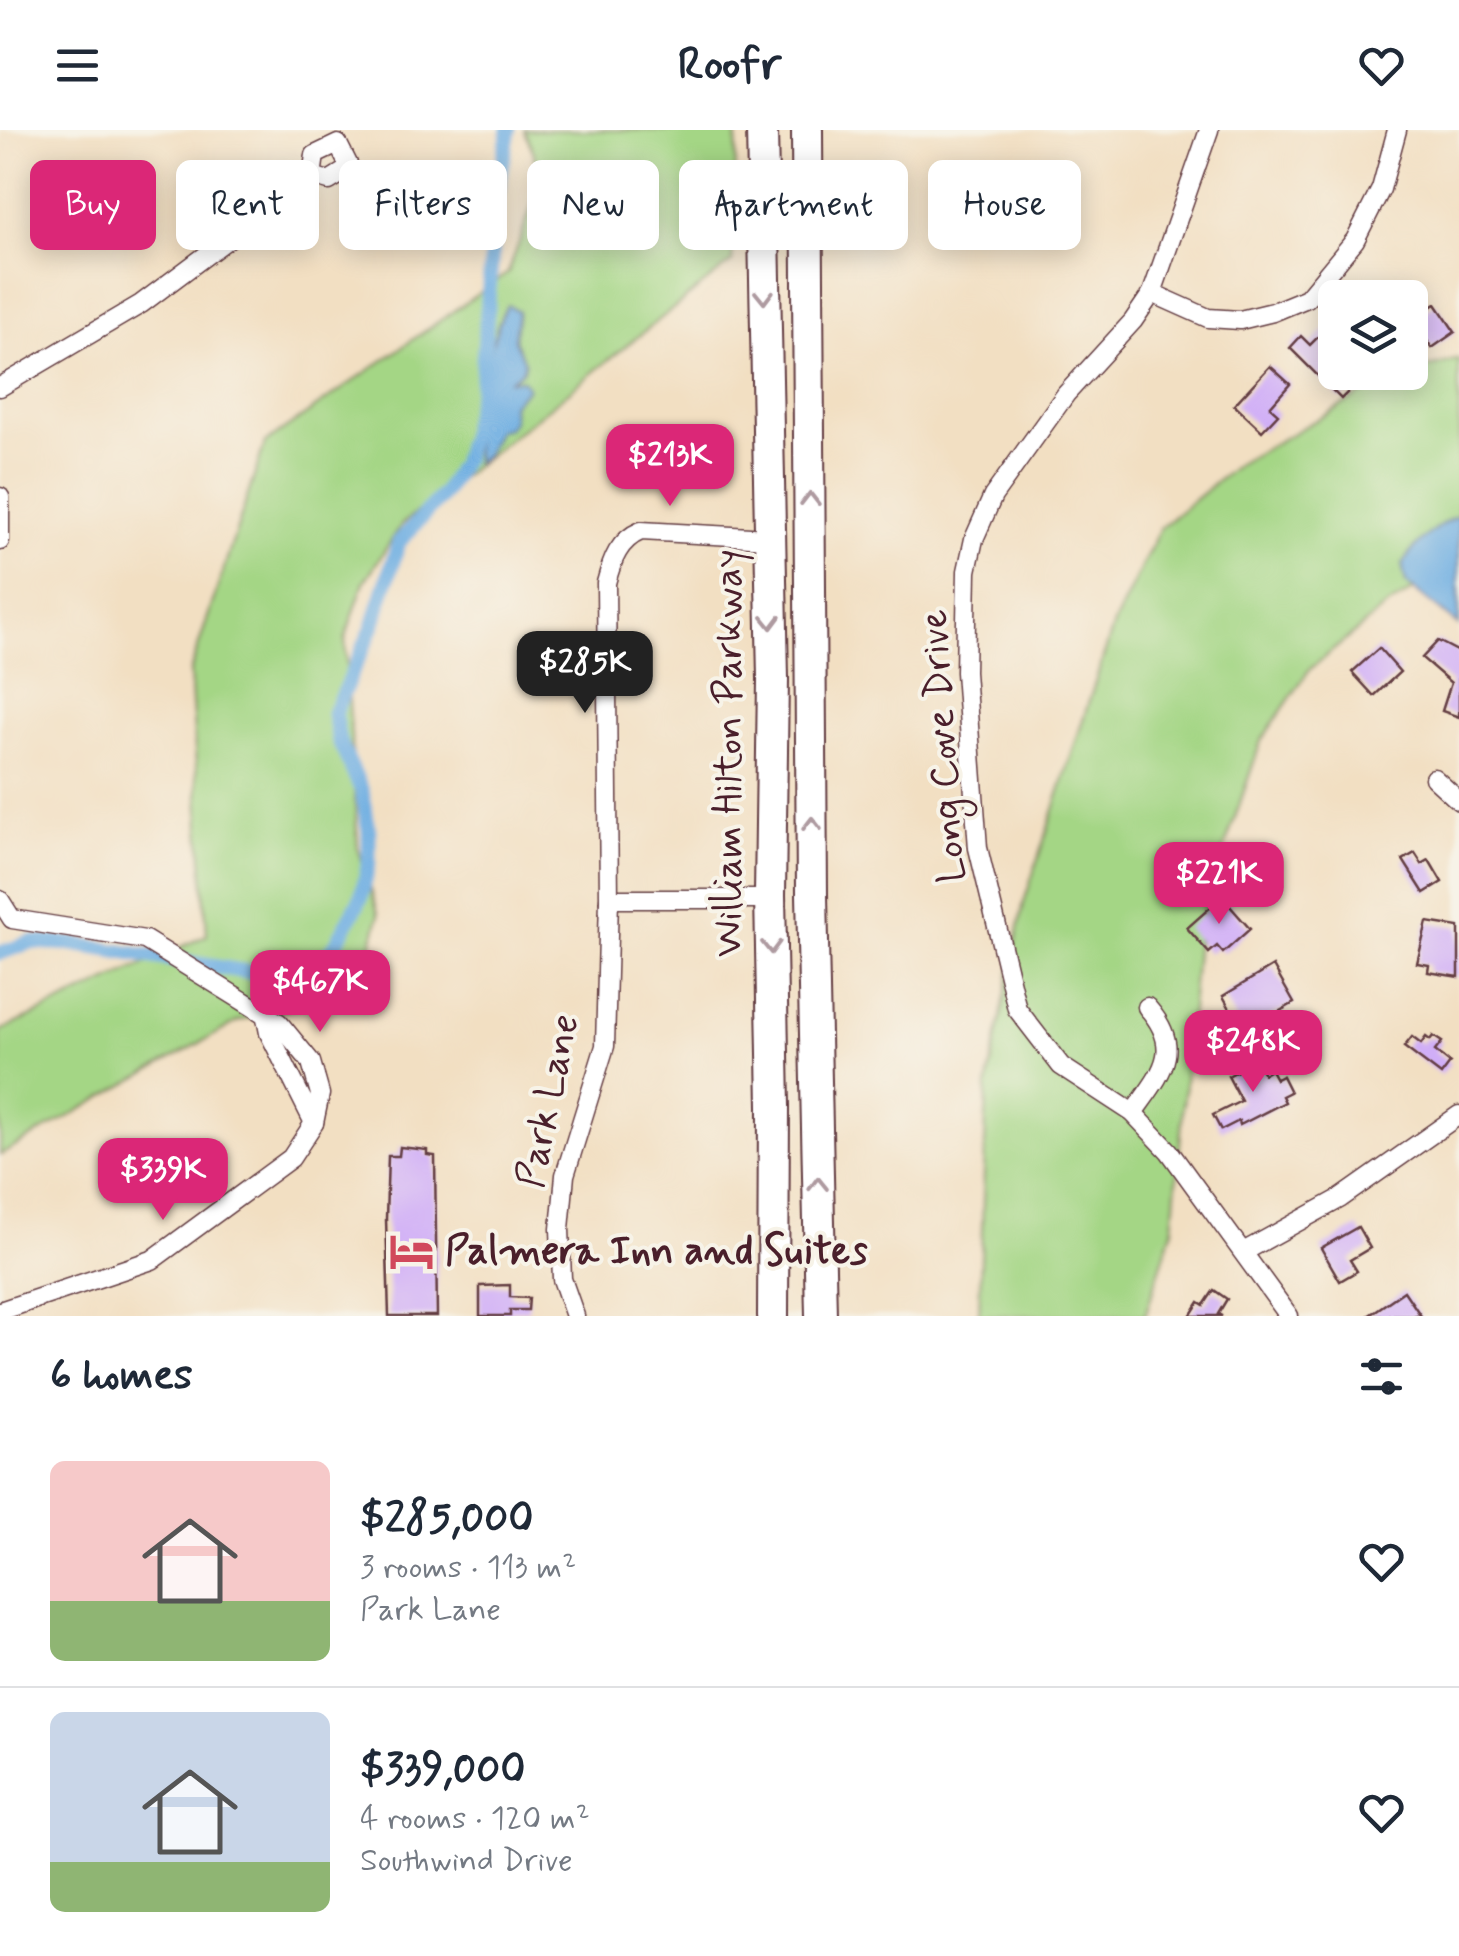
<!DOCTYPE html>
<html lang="en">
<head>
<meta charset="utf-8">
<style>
  body { margin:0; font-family:Mynerve,sans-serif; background:#f2f2f3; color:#1f2937; height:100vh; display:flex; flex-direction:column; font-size:38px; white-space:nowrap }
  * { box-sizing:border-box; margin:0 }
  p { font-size:32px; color:#747a83 }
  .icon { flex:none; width:55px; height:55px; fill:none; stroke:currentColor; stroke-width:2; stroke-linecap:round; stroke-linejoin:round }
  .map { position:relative; height:1186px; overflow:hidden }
  .side { display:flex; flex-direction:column; background:#fff; flex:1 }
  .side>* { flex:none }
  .guide { position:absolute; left:30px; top:30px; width:1400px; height:90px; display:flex; gap:20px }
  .controls { position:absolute; left:1318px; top:150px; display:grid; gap:20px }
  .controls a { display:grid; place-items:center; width:110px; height:110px; border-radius:15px; background:#fff; box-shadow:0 5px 25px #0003; font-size:50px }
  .price { position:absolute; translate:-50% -85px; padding:0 22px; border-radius:20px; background:#db2777; color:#fff; font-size:32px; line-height:65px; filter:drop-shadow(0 2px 5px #0008) }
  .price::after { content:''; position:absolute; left:50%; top:60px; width:30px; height:22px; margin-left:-15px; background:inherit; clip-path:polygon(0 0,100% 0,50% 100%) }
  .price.on { background:#222; color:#fff }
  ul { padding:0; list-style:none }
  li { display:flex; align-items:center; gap:30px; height:250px; padding:0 50px }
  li+li { border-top:2px solid #e0e1e3 }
  li span { display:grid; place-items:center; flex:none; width:280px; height:200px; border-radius:15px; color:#555 }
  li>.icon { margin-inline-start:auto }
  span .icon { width:120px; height:120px; fill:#fffc; stroke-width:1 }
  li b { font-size:42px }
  h2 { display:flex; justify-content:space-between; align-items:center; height:120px; padding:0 50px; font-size:42px }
  .pill { padding:0 35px; border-radius:15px; background:#fff; box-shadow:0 5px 25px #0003; font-size:35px; line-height:90px }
  .pill.on { background:#db2777; color:#fff }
  header { display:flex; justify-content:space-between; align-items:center; height:130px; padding:0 50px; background:#fff; font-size:45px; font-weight:800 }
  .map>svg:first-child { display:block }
  .green { fill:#a4d685; stroke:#777a58; stroke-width:2.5 }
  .water { fill:#6fafe2; stroke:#5c6786; stroke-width:2.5 }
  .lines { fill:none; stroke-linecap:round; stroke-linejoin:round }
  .canal { stroke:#6fafe2; stroke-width:15 }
  .building { fill:#d0aef7 }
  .minor-casing { stroke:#633c42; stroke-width:21 }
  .trunk-casing { stroke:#633c42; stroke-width:34 }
  .minor { stroke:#fff; stroke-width:18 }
  .trunk { stroke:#fff; stroke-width:30 }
  .oneway { stroke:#ae9aa0 }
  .labels { text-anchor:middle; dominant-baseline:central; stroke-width:8; stroke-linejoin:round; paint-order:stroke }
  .street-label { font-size:40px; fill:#4a1f2b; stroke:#f7f3e8 }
  .poi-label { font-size:40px; font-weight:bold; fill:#4a1f2b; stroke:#f7f3e8; text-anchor:start }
</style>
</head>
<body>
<header><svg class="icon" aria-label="menu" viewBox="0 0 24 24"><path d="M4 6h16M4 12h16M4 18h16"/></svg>Roofr<svg class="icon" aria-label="heart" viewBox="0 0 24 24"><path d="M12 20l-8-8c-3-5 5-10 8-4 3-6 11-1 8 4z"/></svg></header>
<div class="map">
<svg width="1459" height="1186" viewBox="0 0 1459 1186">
  <rect width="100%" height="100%" fill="#f7f3e8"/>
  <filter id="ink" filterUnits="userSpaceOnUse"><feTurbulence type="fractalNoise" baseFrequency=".01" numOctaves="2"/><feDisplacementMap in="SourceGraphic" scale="20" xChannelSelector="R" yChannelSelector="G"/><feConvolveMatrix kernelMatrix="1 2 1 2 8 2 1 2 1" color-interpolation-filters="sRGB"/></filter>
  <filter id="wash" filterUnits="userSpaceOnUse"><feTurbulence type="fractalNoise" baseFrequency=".0048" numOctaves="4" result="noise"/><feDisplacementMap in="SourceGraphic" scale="40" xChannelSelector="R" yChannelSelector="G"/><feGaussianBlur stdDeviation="2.25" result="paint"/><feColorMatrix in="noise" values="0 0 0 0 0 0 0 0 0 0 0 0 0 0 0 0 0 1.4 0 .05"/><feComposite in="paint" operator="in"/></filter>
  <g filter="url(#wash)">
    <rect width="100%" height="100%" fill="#f2dfc2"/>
    <g class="green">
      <path d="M524 0H737L732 132 402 394 364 452 345 509 358 717 379 786 365 841 328 870 239 891 0 1025V901L207 805 190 542 265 313 508 143 537 62 534 23Z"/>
      <path d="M1459 229V432L1383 479 1309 540 1261 611 1198 796 1173 1098 1145 1186H979L987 957 1024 772 1114 494 1160 398 1238 334 1389 249Z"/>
    </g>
    <g class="water">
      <path d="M508 175 518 181 514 210 525 233 522 241 510 250H523L528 258 512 274 513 291 508 298 498 300 485 326 476 333C469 308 491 195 508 175Z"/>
      <path d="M1459 385V496L1406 453 1402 434C1418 412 1434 396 1459 385Z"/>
    </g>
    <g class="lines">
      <path class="canal" d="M0 823 32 812 72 814 285 848 320 831 335 816 361 768 369 732V701L362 661 339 611 334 583 373 496 399 412 444 363 464 328 481 258 496 70 509 0"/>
    </g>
    <g id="blocks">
      <g class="building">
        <path d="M1436 174 1455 202 1432 218 1418 197 1425 192 1420 184Z"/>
        <path d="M1335 190V242H1368L1341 269 1290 218 1301 206 1310 215Z"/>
        <path d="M1270 236 1290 254 1270 277 1278 284 1262 301 1234 275Z"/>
        <path d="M1438 511 1459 522V587L1442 581 1451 553 1422 528Z"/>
        <path d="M1379 518 1400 542 1374 566 1352 542Z"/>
        <path d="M1415 723 1422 734 1429 730 1442 752 1424 763 1403 730Z"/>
        <path d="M1222 767 1250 799 1223 823 1217 816 1209 823 1187 798Z"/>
        <path d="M1427 792 1459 797V847L1428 842 1429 835 1417 833Z"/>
        <path d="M1273 836 1294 873 1243 902 1223 866Z"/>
        <path d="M1433 906 1442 912 1435 921 1450 933 1441 945 1404 917 1412 907 1421 914 1426 907 1430 910Z"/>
        <path d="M1257 931 1264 944 1271 940 1276 949 1282 946 1290 962 1282 966 1285 972 1240 995 1239 991 1221 1000 1213 985 1241 971 1228 946Z"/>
        <path d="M400 1017 427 1020V1025L435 1026 437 1186H389L386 1089 388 1026H399Z"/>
        <path d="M1358 1097 1370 1118 1350 1130 1357 1141 1340 1151 1321 1118Z"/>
        <path d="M510 1155V1167L529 1168 528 1180H510V1186H480V1156Z"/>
        <path d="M1214 1160 1227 1169 1218 1184 1222 1186H1190L1199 1172 1204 1175Z"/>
        <path d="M1404 1161 1421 1186H1368Z"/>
      </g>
    </g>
  </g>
  <g filter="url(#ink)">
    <use href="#blocks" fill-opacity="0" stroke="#633c42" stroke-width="2.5"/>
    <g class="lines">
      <defs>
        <g id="minor">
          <path d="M1209 0 1152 163 1133 191 1066 264 993 366 974 409 967 441 965 542 978 718 1017 879 1061 936 1133 983 1169 1021 1289 1186"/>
          <path d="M1152 163 1208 188 1240 190 1273 182 1307 168 1355 110 1381 59 1397 0"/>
          <path d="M0 257 141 174 312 46 315 25 338 14 350 38 329 51 312 46"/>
          <path d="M0 367V411"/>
          <path d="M1434 648 1459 671"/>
          <path d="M609 769H770"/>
          <path d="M0 770 12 789 145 810 279 893 311 932 320 964 314 993 291 1028 152 1130 0 1181"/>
          <path d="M266 888 269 903 314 993"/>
          <path d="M1133 983C1161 943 1185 920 1147 877"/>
          <path d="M1245 1121 1341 1068 1459 985"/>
          <path d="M575 1186 562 1149 560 1099 565 1045 605 916 609 769 606 453C612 430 619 410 641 401L769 408"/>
        </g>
        <g id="trunk">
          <path d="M762 0 773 549 770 765 774 976 773 1186"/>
          <path d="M807 0 812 764 821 1186"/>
        </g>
      </defs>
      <use href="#minor" class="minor-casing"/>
      <use href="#trunk" class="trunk-casing"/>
      <use href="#minor" class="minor"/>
      <use href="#trunk" class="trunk"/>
    </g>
    <defs><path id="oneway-chevron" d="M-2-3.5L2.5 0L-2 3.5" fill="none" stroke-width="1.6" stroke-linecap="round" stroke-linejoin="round" transform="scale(2.5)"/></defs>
    <g class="oneway">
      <use href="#oneway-chevron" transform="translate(764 167) rotate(89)"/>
      <use href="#oneway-chevron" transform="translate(810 369) rotate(-90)"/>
      <use href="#oneway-chevron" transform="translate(771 492) rotate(89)"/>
      <use href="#oneway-chevron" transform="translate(812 694) rotate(-90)"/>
      <use href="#oneway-chevron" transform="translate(771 817) rotate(89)"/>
      <use href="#oneway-chevron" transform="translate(818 1054) rotate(-91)"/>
    </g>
  </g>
  <defs>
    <symbol id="hotel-bare" viewBox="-9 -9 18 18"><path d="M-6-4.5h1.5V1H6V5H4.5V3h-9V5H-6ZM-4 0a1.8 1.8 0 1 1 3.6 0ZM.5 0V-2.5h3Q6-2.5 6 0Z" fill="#d1495b" stroke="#f7f3e8" stroke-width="2.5" paint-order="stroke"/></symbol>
  </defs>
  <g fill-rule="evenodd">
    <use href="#hotel-bare" x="380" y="1090" width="63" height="63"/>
  </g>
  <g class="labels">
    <g class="street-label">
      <text transform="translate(944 616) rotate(-94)">Long Cove Drive</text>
      <text transform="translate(730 623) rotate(-90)">William Hilton Parkway</text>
      <text transform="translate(549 971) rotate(-78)">Park Lane</text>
    </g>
    <g class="poi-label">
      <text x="445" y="1122">Palmera Inn and Suites</text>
    </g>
  </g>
</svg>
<div class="controls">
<a><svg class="icon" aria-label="layers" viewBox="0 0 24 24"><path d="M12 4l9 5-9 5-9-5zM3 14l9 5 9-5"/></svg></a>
</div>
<b class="price" style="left:670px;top:379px">$213K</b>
<b class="price on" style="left:585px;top:586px">$285K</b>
<b class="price" style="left:1219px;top:797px">$221K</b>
<b class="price" style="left:320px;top:905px">$467K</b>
<b class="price" style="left:1253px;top:965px">$248K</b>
<b class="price" style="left:163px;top:1093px">$339K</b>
<div class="guide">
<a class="pill on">Buy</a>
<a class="pill">Rent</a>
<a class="pill">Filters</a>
<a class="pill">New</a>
<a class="pill">Apartment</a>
<a class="pill">House</a>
</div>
</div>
<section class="side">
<h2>6 homes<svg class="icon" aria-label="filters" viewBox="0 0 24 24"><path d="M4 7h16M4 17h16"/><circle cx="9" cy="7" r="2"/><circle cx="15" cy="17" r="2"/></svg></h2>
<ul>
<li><span style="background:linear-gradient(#f6c9c9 70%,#8fb573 0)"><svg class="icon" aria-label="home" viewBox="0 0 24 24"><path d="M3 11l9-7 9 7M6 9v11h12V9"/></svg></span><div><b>$285,000</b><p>3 rooms · 113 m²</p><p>Park Lane</p></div><svg class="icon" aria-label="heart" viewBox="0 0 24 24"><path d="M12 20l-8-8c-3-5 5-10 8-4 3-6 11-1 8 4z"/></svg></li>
<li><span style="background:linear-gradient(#c9d6e8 75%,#8fb573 0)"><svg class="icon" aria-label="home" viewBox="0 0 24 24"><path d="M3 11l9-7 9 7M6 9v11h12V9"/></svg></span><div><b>$339,000</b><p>4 rooms · 120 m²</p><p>Southwind Drive</p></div><svg class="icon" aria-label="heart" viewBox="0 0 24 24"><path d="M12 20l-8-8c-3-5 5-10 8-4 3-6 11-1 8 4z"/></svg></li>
</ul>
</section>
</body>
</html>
